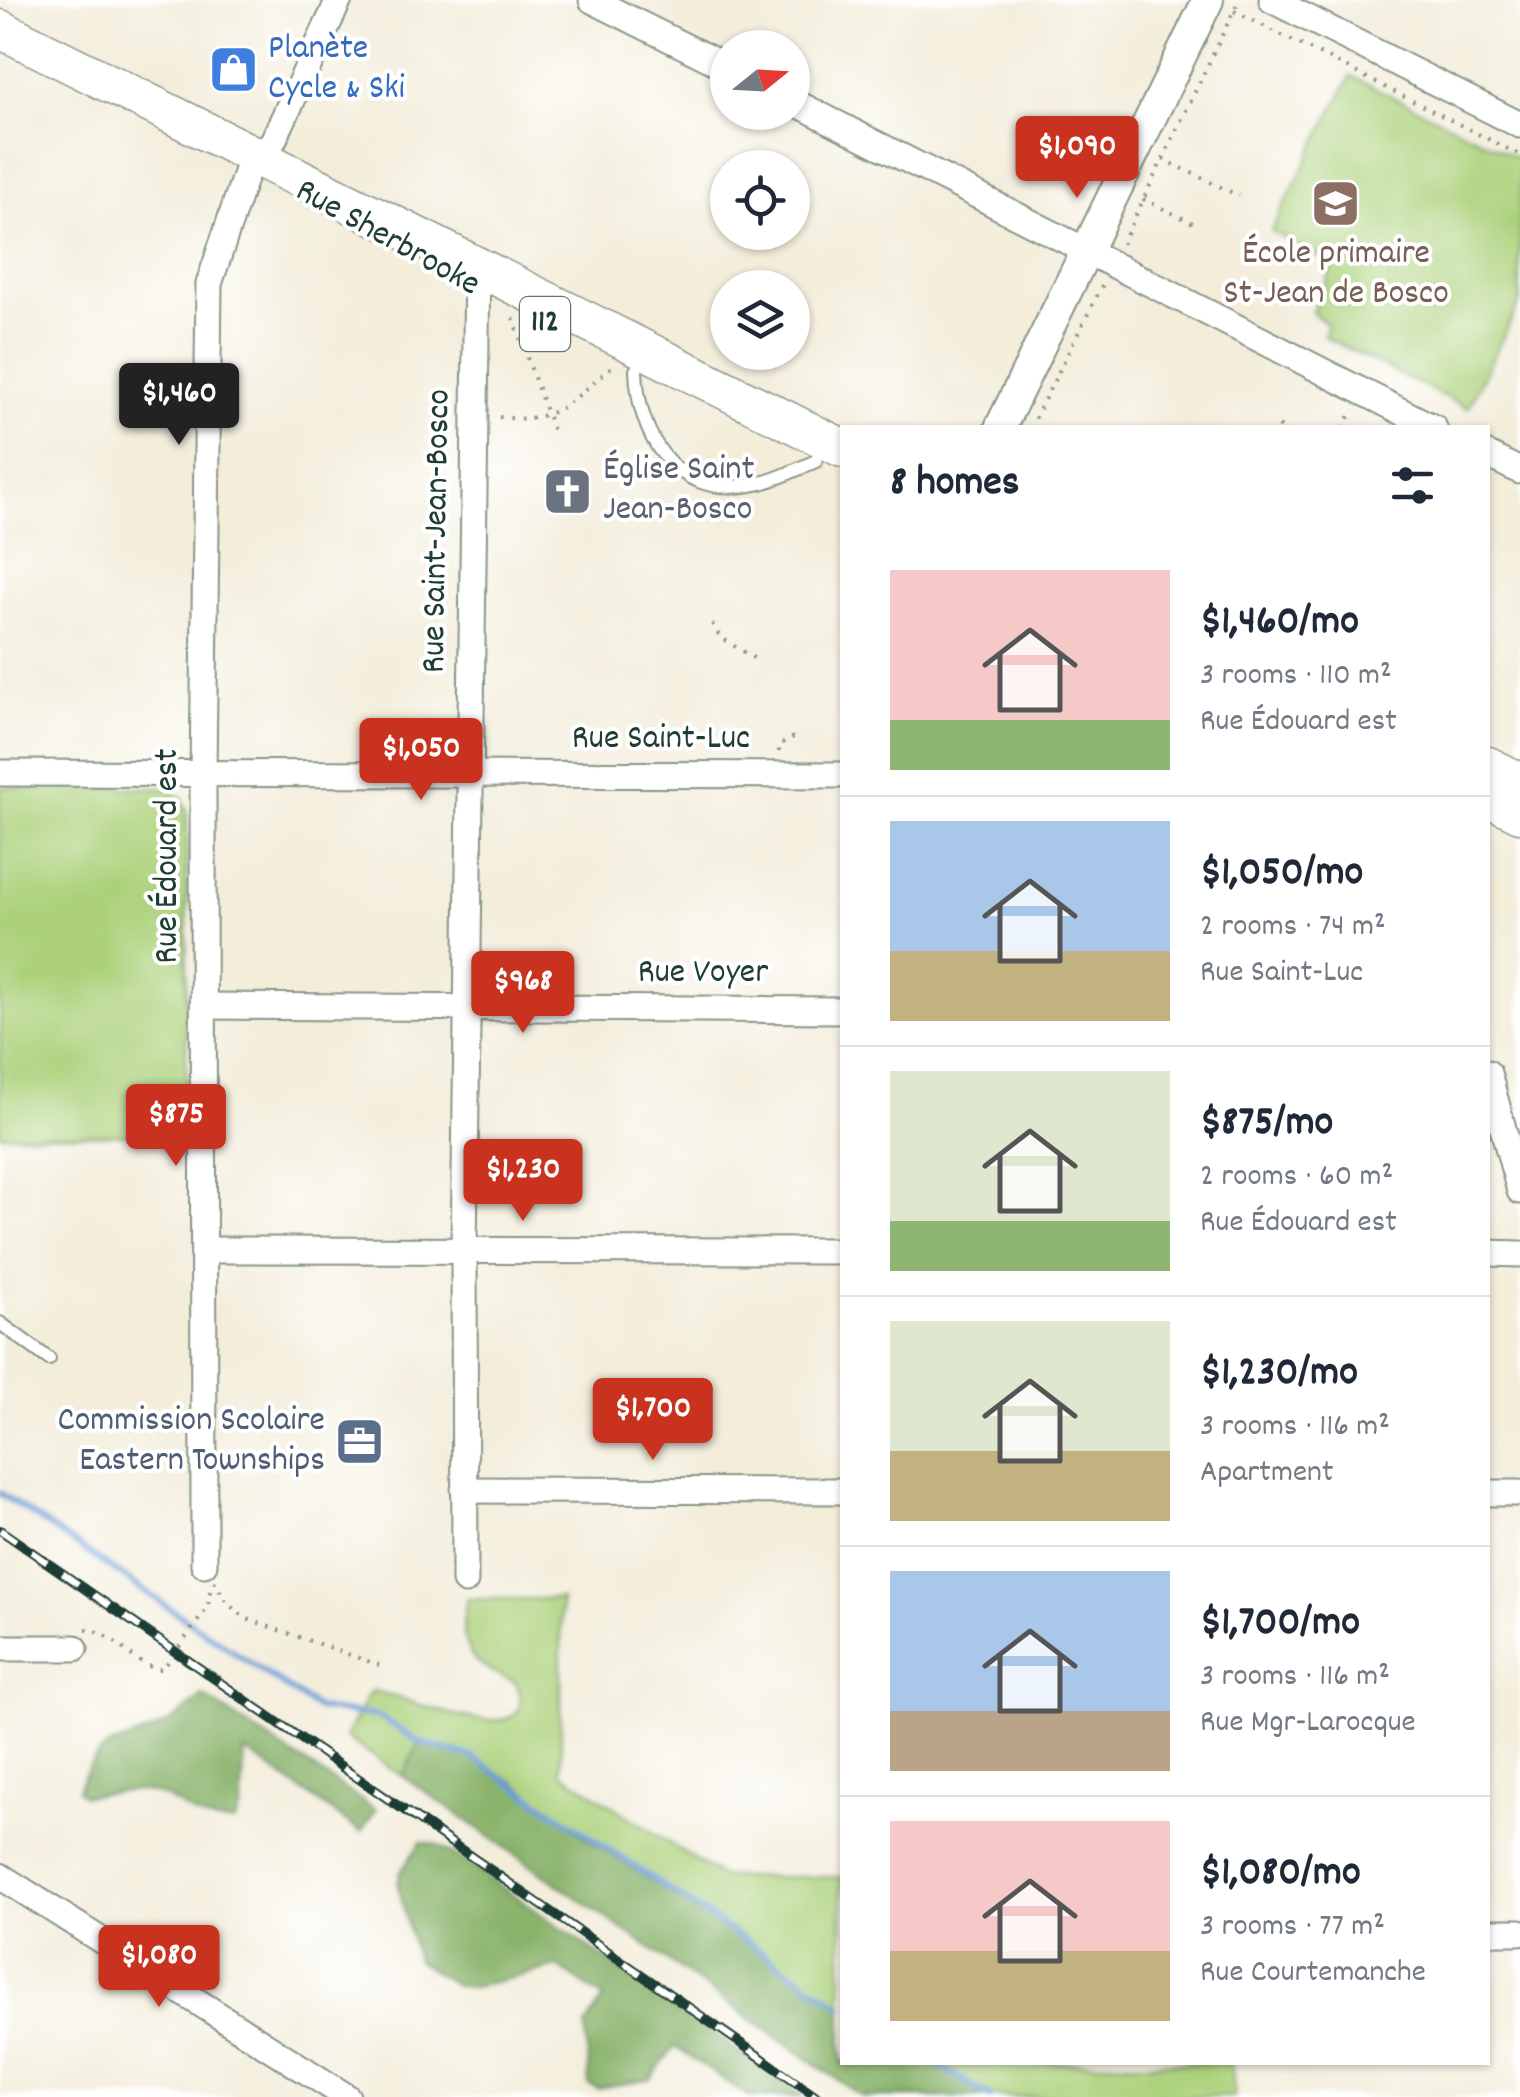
<!DOCTYPE html>
<html lang="en">
<head>
<meta charset="utf-8">
<style>
  body { margin:0; font-family:Dekko,sans-serif; background:#f2f2f3; color:#1f2937; height:100vh; display:flex; flex-direction:column; font-size:38px; white-space:nowrap }
  * { box-sizing:border-box; margin:0 }
  p { font-size:32px; color:#747a83 }
  .icon { flex:none; width:55px; height:55px; fill:none; stroke:currentColor; stroke-width:2; stroke-linecap:round; stroke-linejoin:round }
  .map { position:relative; flex:1; overflow:hidden }
  .sheet { position:absolute; left:840px; top:425px; width:650px; height:1640px; display:flex; flex-direction:column; background:#fff; border-radius:0px; box-shadow:0 2px 8px #0004 }
  .sheet>* { flex:none }
  .needle { width:65px; rotate:72deg }
  .controls { position:absolute; left:710px; top:30px; display:grid; gap:20px }
  .controls a { display:grid; place-items:center; width:100px; height:100px; border-radius:50%; background:#fff; box-shadow:0 2px 8px #0004; font-size:50px }
  .price { position:absolute; translate:-50% -85px; padding:0 22px; border-radius:10px; background:#c8321e; color:#fff; font-size:32px; line-height:65px; filter:drop-shadow(0 2px 5px #0008) }
  .price::after { content:''; position:absolute; left:50%; top:60px; width:30px; height:22px; margin-left:-15px; background:inherit; clip-path:polygon(0 0,100% 0,50% 100%) }
  .price.selected { background:#222; color:#fff }
  ul { padding:0; list-style:none }
  li { display:flex; align-items:center; gap:30px; height:250px; padding:0 50px }
  li+li { border-top:2px solid #e0e1e3 }
  li span { display:grid; place-items:center; flex:none; width:280px; height:200px; border-radius:0px; color:#555 }
  li>.icon { margin-inline-start:auto }
  span .icon { width:120px; height:120px; fill:#fffc; stroke-width:1 }
  li b { font-size:42px }
  h2 { display:flex; justify-content:space-between; align-items:center; height:120px; padding:0 50px; font-size:42px }
  .map>svg:first-child { display:block }
  .green { fill:#acd17a; stroke:#668757; stroke-width:2.5 }
  .forest { fill:#89b36a; stroke:#54784f; stroke-width:2.5 }
  .lines { fill:none; stroke-linecap:round; stroke-linejoin:round }
  .stream { stroke:#6c9cd6; stroke-width:6 }
  .service-casing { stroke:#899587; stroke-width:16 }
  .minor-casing { stroke:#899587; stroke-width:29 }
  .tertiary-casing { stroke:#899587; stroke-width:34 }
  .primary-casing { stroke:#899587; stroke-width:41 }
  .path { stroke:#899587; stroke-width:4; stroke-dasharray:2.5 8; stroke-linecap:butt }
  .service { stroke:#fff; stroke-width:12 }
  .minor { stroke:#fff; stroke-width:25 }
  .tertiary { stroke:#fff; stroke-width:30 }
  .primary { stroke:#fff; stroke-width:38 }
  .rail-casing { stroke:#1f3d34; stroke-width:10 }
  .rail { stroke:#fff; stroke-width:6; stroke-dasharray:19; stroke-linecap:butt }
  .labels { text-anchor:middle; dominant-baseline:central; stroke-width:8; stroke-linejoin:round; paint-order:stroke }
  .shield { fill:#fff; stroke:#627771; stroke-width:2.5 }
  .shield-label { font-size:32px; font-weight:bold; fill:#1f3d34 }
  .shop-label { font-size:35px; fill:#366cbe; stroke:#fff; text-anchor:start }
  .street-label { font-size:35px; fill:#1f3d34; stroke:#fff }
  .education-label { font-size:35px; fill:#785e54; stroke:#fff }
  .worship-label { font-size:35px; fill:#5b616d; stroke:#fff; text-anchor:start }
  .service-label { font-size:35px; fill:#4e5e75; stroke:#fff; text-anchor:end }
</style>
</head>
<body>
<div class="map">
<svg width="1520" height="2097" viewBox="0 0 1520 2097">
  <rect width="100%" height="100%" fill="#fff"/>
  <filter id="ink" filterUnits="userSpaceOnUse"><feTurbulence type="fractalNoise" baseFrequency=".01" numOctaves="2"/><feDisplacementMap in="SourceGraphic" scale="20" xChannelSelector="R" yChannelSelector="G"/><feConvolveMatrix kernelMatrix="1 2 1 2 8 2 1 2 1" color-interpolation-filters="sRGB"/></filter>
  <filter id="wash" filterUnits="userSpaceOnUse"><feTurbulence type="fractalNoise" baseFrequency=".0048" numOctaves="4" result="noise"/><feDisplacementMap in="SourceGraphic" scale="40" xChannelSelector="R" yChannelSelector="G"/><feGaussianBlur stdDeviation="2.25" result="paint"/><feColorMatrix in="noise" values="0 0 0 0 0 0 0 0 0 0 0 0 0 0 0 0 0 1.4 0 .05"/><feComposite in="paint" operator="in"/></filter>
  <g filter="url(#wash)">
    <rect width="100%" height="100%" fill="#f3edda"/>
    <g class="green">
      <path d="M1351 76 1520 159V302L1468 408 1324 337 1328 325 1312 312 1334 265 1271 231Z"/>
      <path d="M0 787 166 788 182 798 187 811 186 1135 0 1134Z"/>
      <path d="M467 1599H561V1772L721 1877H842V2006L472 1757 420 1742 403 1776 345 1737 371 1691C390 1690 549 1763 516 1682 471 1666 455 1648 467 1599Z"/>
      <path d="M933 2063H1231L1235 2097H991Z"/>
    </g>
    <g class="forest">
      <path d="M203 1696 376 1810 361 1832 245 1751 241 1807 235 1822C202 1826 191 1809 162 1796 140 1786 107 1794 83 1796L77 1790C105 1732 109 1752 159 1728 175 1721 189 1706 203 1696Z"/>
      <path d="M419 1742 472 1757 514 1782 585 1837 842 2006V2062L933 2063 991 2097H863L403 1776Z"/>
      <path d="M421 1842 435 1844 463 1860 804 2097H749L674 2046 651 2079 598 2089 589 2085 586 2026 604 1998 558 1967 473 1987 455 1985 416 1960 398 1885 400 1873Z"/>
    </g>
    <g class="lines">
      <g class="stream">
        <path d="M0 1493 318 1709 378 1716 419 1742 472 1757 842 2006"/>
        <path d="M933 2062 991 2097"/>
      </g>
    </g>
  </g>
  <g filter="url(#ink)">
    <g class="lines">
      <defs>
        <g id="service">
          <path d="M636 370C638 436 674 498 750 485 773 482 795 470 816 461"/>
          <path d="M0 1323 49 1359"/>
        </g>
        <g id="minor">
          <path d="M592 0 728 68"/>
          <path d="M1272 0 1520 125"/>
          <path d="M792 101 1434 428"/>
          <path d="M1488 455 1520 471"/>
          <path d="M0 773 842 775"/>
          <path d="M204 1006 842 1010"/>
          <path d="M1488 1073 1520 1191"/>
          <path d="M204 1250 842 1251"/>
          <path d="M1488 1253 1520 1254"/>
          <path d="M464 1490 842 1491"/>
          <path d="M1488 1493H1520"/>
          <path d="M204 1564 203 774 209 284 247 170 273 141 339 0"/>
          <path d="M465 1581 464 1252 477 263"/>
          <path d="M0 1648H75"/>
          <path d="M0 1876 347 2097"/>
          <path d="M1488 1932H1520"/>
        </g>
        <path id="tertiary" d="M1000 428 1208 0"/>
        <g id="primary">
          <path d="M0 29 842 448"/>
          <path d="M1488 766 1520 782"/>
          <path d="M1488 797 1520 813"/>
        </g>
      </defs>
      <use href="#service" class="service-casing"/>
      <use href="#minor" class="minor-casing"/>
      <use href="#tertiary" class="tertiary-casing"/>
      <use href="#primary" class="primary-casing"/>
      <g class="path">
        <path d="M1234 11 1520 155"/>
        <path d="M1163 159 1239 196"/>
        <path d="M1143 199 1197 225"/>
        <path d="M1122 244 1239 0"/>
        <path d="M513 318 553 431"/>
        <path d="M499 417C558 425 572 399 615 364"/>
        <path d="M1279 426 1281 428"/>
        <path d="M1030 428 1103 284"/>
        <path d="M1344 428 1353 409"/>
        <path d="M712 624 720 637 755 659"/>
        <path d="M779 752V745L799 734"/>
        <path d="M214 1581 227 1603 247 1619 379 1665"/>
        <path d="M86 1629C115 1631 134 1669 163 1669L208 1607 211 1583"/>
      </g>
      <use href="#service" class="service"/>
      <use href="#minor" class="minor"/>
      <use href="#tertiary" class="tertiary"/>
      <use href="#primary" class="primary"/>
      <defs>
        <path id="rail" d="M0 1530 818 2097"/>
      </defs>
      <use href="#rail" class="rail-casing"/>
      <use href="#rail" class="rail"/>
    </g>
  </g>
  <defs>
    <symbol id="shop-square" viewBox="-11 -11 22 22"><rect x="-9" y="-9" width="18" height="18" rx="4" fill="#3f7fe0" stroke="#fff"/><path d="M-5-2.5h2.3a2.7 3.5 0 0 1 5.4 0H5L5.5 6h-11ZM-1.5-2.5h3a1.5 2.3 0 0 0-3 0Z" fill="#fff"/></symbol>
    <symbol id="school-square" viewBox="-11 -11 22 22"><rect x="-9" y="-9" width="18" height="18" rx="4" fill="#8d6e63" stroke="#fff"/><path d="M0-5L7-2L0 1L-7-2ZM-4 1L0 2.5L4 1V4Q0 6-4 4Z" fill="#fff"/></symbol>
    <symbol id="church-square" viewBox="-11 -11 22 22"><rect x="-9" y="-9" width="18" height="18" rx="4" fill="#6b7280" stroke="#fff"/><path d="M-1.2-6h2.4v3.5h3.3v2.4h-3.3V6h-2.4V-.1h-3.3v-2.4h3.3Z" fill="#fff"/></symbol>
    <symbol id="office-square" viewBox="-11 -11 22 22"><rect x="-9" y="-9" width="18" height="18" rx="4" fill="#5c6f8a" stroke="#fff"/><path d="M-6-3h4V-5.5h4V-3h4V5H-6ZM-1-4.5V-3h2v-1.5ZM-6 0V1H6V0Z" fill="#fff"/></symbol>
  </defs>
  <g fill-rule="evenodd">
    <use href="#shop-square" x="206" y="42" width="55" height="55"/>
    <use href="#school-square" x="1308" y="176" width="55" height="55"/>
    <use href="#church-square" x="540" y="464" width="55" height="55"/>
    <use href="#office-square" x="332" y="1414" width="55" height="55"/>
  </g>
  <g class="labels">
    <rect class="shield" x="520" y="297" width="50" height="54" rx="8"/>
    <g class="shield-label">
      <text x="545" y="324">112</text>
    </g>
    <g class="shop-label">
      <text x="268" y="50">Planète<tspan x="268" dy="40">Cycle &amp; Ski</tspan></text>
    </g>
    <g class="street-label">
      <text transform="translate(387 239) rotate(29)">Rue Sherbrooke</text>
      <text transform="translate(438 531) rotate(-89)">Rue Saint-Jean-Bosco</text>
      <text x="661" y="740">Rue Saint-Luc</text>
      <text transform="translate(169 856) rotate(-90)">Rue Édouard est</text>
      <text x="703" y="974">Rue Voyer</text>
    </g>
    <g class="education-label">
      <text x="1336" y="255">École primaire<tspan x="1336" dy="40">St-Jean de Bosco</tspan></text>
    </g>
    <g class="worship-label">
      <text x="603" y="471">Église Saint<tspan x="603" dy="40">Jean-Bosco</tspan></text>
    </g>
    <g class="service-label">
      <text x="325" y="1422">Commission Scolaire<tspan x="325" dy="40">Eastern Townships</tspan></text>
    </g>
  </g>
</svg>
<div class="controls">
<a><svg class="needle" viewBox="-14 -14 28 28"><path d="M0-13l5 13h-10z" fill="#e53935"/><path d="M0 13l5-13h-10z" fill="#747a83"/></svg></a>
<a><svg class="icon" aria-label="locate" viewBox="0 0 24 24"><circle cx="12" cy="12" r="6"/><path d="M12 2v4M12 18v4M2 12h4M18 12h4"/></svg></a>
<a><svg class="icon" aria-label="layers" viewBox="0 0 24 24"><path d="M12 4l9 5-9 5-9-5zM3 14l9 5 9-5"/></svg></a>
</div>
<b class="price" style="left:1077px;top:201px">$1,090</b>
<b class="price selected" style="left:179px;top:448px">$1,460</b>
<b class="price" style="left:421px;top:803px">$1,050</b>
<b class="price" style="left:523px;top:1036px">$968</b>
<b class="price" style="left:176px;top:1169px">$875</b>
<b class="price" style="left:523px;top:1224px">$1,230</b>
<b class="price" style="left:653px;top:1463px">$1,700</b>
<b class="price" style="left:159px;top:2010px">$1,080</b>
<section class="sheet">
<h2>8 homes<svg class="icon" aria-label="filters" viewBox="0 0 24 24"><path d="M4 7h16M4 17h16"/><circle cx="9" cy="7" r="2"/><circle cx="15" cy="17" r="2"/></svg></h2>
<ul>
<li><span style="background:linear-gradient(#f6c9c9 75%,#8fb573 0)"><svg class="icon" aria-label="home" viewBox="0 0 24 24"><path d="M3 11l9-7 9 7M6 9v11h12V9"/></svg></span><div><b>$1,460/mo</b><p>3 rooms · 110 m²</p><p>Rue Édouard est</p></div></li>
<li><span style="background:linear-gradient(#a9c7e8 65%,#c2b280 0)"><svg class="icon" aria-label="home" viewBox="0 0 24 24"><path d="M3 11l9-7 9 7M6 9v11h12V9"/></svg></span><div><b>$1,050/mo</b><p>2 rooms · 74 m²</p><p>Rue Saint-Luc</p></div></li>
<li><span style="background:linear-gradient(#dfe7d0 75%,#8fb573 0)"><svg class="icon" aria-label="home" viewBox="0 0 24 24"><path d="M3 11l9-7 9 7M6 9v11h12V9"/></svg></span><div><b>$875/mo</b><p>2 rooms · 60 m²</p><p>Rue Édouard est</p></div></li>
<li><span style="background:linear-gradient(#dfe7d0 65%,#c2b280 0)"><svg class="icon" aria-label="home" viewBox="0 0 24 24"><path d="M3 11l9-7 9 7M6 9v11h12V9"/></svg></span><div><b>$1,230/mo</b><p>3 rooms · 116 m²</p><p>Apartment</p></div></li>
<li><span style="background:linear-gradient(#a9c7e8 70%,#b9a48a 0)"><svg class="icon" aria-label="home" viewBox="0 0 24 24"><path d="M3 11l9-7 9 7M6 9v11h12V9"/></svg></span><div><b>$1,700/mo</b><p>3 rooms · 116 m²</p><p>Rue Mgr-Larocque</p></div></li>
<li><span style="background:linear-gradient(#f6c9c9 65%,#c2b280 0)"><svg class="icon" aria-label="home" viewBox="0 0 24 24"><path d="M3 11l9-7 9 7M6 9v11h12V9"/></svg></span><div><b>$1,080/mo</b><p>3 rooms · 77 m²</p><p>Rue Courtemanche</p></div></li>
</ul>
</section>
</div>
</body>
</html>
